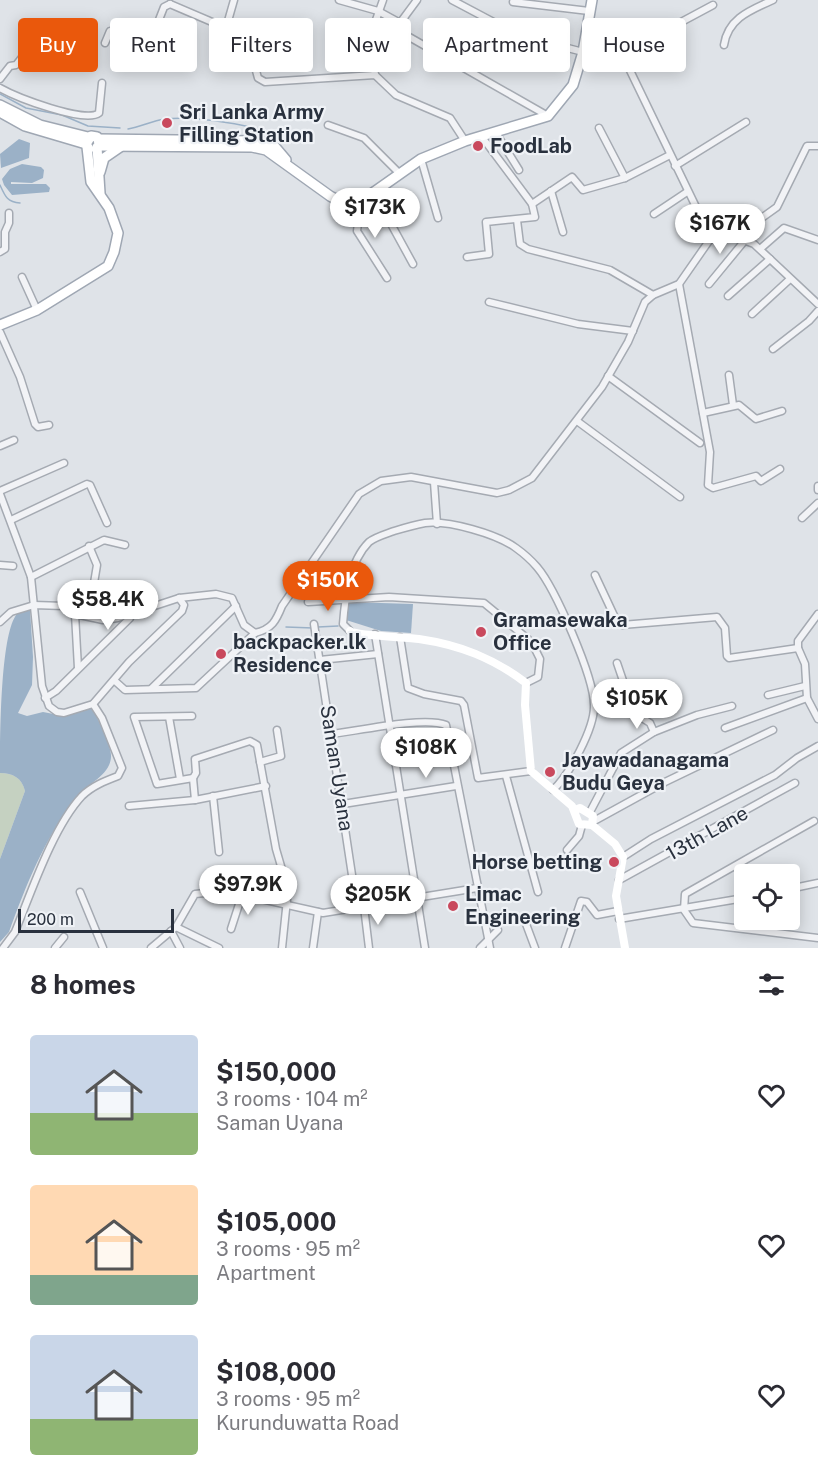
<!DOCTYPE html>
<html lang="en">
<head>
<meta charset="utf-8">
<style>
  body { margin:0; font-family:"Public Sans",sans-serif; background:#f7f7f7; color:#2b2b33; height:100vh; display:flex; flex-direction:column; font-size:22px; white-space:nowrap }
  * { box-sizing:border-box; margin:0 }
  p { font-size:20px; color:#7c7c81 }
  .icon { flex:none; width:33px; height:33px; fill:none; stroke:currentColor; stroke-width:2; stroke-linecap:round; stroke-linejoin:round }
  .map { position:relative; height:948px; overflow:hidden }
  .sheet { display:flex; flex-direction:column; background:#fff; flex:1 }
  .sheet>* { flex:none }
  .hud { position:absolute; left:18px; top:18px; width:783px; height:54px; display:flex; gap:12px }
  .tools { position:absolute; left:734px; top:864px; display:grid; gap:12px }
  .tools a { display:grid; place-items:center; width:66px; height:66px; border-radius:6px; background:#fff; box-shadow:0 3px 15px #0003; font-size:30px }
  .scale { position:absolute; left:18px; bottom:15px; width:156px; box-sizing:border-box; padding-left:6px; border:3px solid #29313e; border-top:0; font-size:16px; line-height:21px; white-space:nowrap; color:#29313e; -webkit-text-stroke:4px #eff2f6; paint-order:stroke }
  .price { position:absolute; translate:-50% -51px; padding:0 14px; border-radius:21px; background:#fff; color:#222; font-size:20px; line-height:39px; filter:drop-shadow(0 2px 3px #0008) }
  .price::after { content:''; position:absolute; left:50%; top:36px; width:18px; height:14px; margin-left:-9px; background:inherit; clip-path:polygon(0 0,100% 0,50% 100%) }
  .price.current { background:#ea580c; color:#fff }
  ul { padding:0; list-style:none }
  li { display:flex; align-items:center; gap:18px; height:150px; padding:0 30px }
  li span { display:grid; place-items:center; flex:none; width:168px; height:120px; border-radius:6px; color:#555 }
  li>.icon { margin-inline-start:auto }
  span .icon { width:72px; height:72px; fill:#fffc; stroke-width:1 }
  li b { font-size:26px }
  h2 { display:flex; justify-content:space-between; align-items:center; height:72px; padding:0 30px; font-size:26px }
  .tag { padding:0 21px; border-radius:6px; background:#fff; box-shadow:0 3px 15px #0003; font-size:21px; line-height:54px }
  .tag.current { background:#ea580c; color:#fff }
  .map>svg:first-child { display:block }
  .green { fill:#c5d1c1 }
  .water { fill:#9bb1c7 }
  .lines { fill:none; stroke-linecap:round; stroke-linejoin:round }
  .stream { stroke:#9bb1c7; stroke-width:1.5 }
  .street-casing { stroke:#a5aab2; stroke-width:9 }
  .primary-casing { stroke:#9fa7b3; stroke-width:12 }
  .street { stroke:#f2f3f6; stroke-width:6 }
  .secondary { stroke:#fff; stroke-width:8 }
  .primary { stroke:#fff; stroke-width:9 }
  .poi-dot { fill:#c9495d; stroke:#eff2f6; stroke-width:2 }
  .labels { text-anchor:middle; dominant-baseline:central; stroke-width:4.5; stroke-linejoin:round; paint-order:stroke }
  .poi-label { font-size:20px; font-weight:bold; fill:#29313e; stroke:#eff2f6; text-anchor:start }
  .street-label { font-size:20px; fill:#29313e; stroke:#eff2f6 }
</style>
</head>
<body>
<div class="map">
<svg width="818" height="948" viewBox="0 0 818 948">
  <rect width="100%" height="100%" fill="#dfe3e8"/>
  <path class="green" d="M0 773C13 773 22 778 25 791L0 859Z"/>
  <g class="water">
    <path d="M19 139 30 143 29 158 1 168 0 154Z"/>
    <path d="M22 164 41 167 44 170 43 178 32 183 11 182V184H46L50 188 49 192 12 195 4 185 2 179 10 169Z"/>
    <path d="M348 602 413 604 411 633 381 631 346 620Z"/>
    <path d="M30 610 33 657 32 685 18 713 27 716 43 712 64 716 92 707C97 718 111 744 111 755 112 775 86 784 75 799 44 840 26 885 9 932L0 942V859L25 791C22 778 13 773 0 773 0 741 0 633 17 614 20 612 26 611 30 610Z"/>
  </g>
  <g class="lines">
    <g class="stream">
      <path d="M0 94 26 108 62 115 88 126 120 128"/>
      <path d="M128 129C140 127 152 121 164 119 202 115 259 128 295 138"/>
      <path d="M0 185C5 196 7 202 20 203"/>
      <path d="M286 627 313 628"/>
      <path d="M318 627 338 626"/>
    </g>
    <defs>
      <g id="street">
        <path d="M339 0 378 11 400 23"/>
        <path d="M417 0 400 23 404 34 548 116"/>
        <path d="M452 0 518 35 583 52"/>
        <path d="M513 2 589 11"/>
        <path d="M170 4 226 28 248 41 258 78 265 82 375 75 396 95 450 118 465 141"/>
        <path d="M588 18 609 35 624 58 711 238 735 237 754 244 818 304"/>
        <path d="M226 28 234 0"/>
        <path d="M105 43 110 31 142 33 155 30 164 7 170 4"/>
        <path d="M724 45C728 18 751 10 773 0"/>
        <path d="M624 58 657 35 713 5"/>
        <path d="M375 75 370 37 383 0"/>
        <path d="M0 79 10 66 16 65 23 56"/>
        <path d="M0 88C16 97 85 124 99 113L102 83"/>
        <path d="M328 125 364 138 398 172"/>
        <path d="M599 128 625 178"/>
        <path d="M496 133 519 170"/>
        <path d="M421 159 438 218"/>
        <path d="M675 166 746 122"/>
        <path d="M373 191 413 264"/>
        <path d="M551 191 563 232"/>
        <path d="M361 200 357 231 387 278"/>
        <path d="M532 204 572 177 583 190 625 178 670 155"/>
        <path d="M654 214 687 192"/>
        <path d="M517 220 520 244 528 249 610 270 653 295"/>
        <path d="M735 237 777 207 807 146H818"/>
        <path d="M760 249 784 228 818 240"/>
        <path d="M0 252 5 249V232L9 223V213"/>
        <path d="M467 257 489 254 486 222 535 217 532 204 482 137"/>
        <path d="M22 277 37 310"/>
        <path d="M679 284 710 452 708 485 713 488 756 476 761 481 780 469"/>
        <path d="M709 284 746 239"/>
        <path d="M728 296 770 259"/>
        <path d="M489 302 578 324 633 331"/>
        <path d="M752 314 790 279"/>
        <path d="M0 332 20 377 35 424 38 427 49 425"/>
        <path d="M773 349 809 321 818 311"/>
        <path d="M729 375 733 405"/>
        <path d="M608 376 700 443"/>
        <path d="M703 413 739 405 756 419 782 411"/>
        <path d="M577 421 680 497"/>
        <path d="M0 446 14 440"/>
        <path d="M434 482 437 524"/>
        <path d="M818 486V490"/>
        <path d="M0 491 64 463"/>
        <path d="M0 494 31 577 42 686 49 706 57 712 64 713 93 704 129 662 182 611 184 605 179 598"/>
        <path d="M802 518 818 503"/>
        <path d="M11 520 87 484 90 485 107 523"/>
        <path d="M89 546 97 565 94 583"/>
        <path d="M0 565 13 566"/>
        <path d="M595 575 617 622 622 625 717 617 725 628 727 656 729 658 798 648"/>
        <path d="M31 577 104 540 125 545"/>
        <path d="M308 602 389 597 484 603 528 639 535 649 540 659 538 677 526 683"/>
        <path d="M75 614 78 668"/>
        <path d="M818 614 798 641V648L805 664 807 698 818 719"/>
        <path d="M0 622 11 612 34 605 64 606 75 614 103 620 118 618 179 598 216 594 232 598 244 625 255 633C272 629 276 621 282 606L359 494 381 481 411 477 497 493 509 490 532 478 602 387 628 342 645 302 653 295 679 284 711 238"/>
        <path d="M314 624 357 908"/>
        <path d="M350 631 343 624C345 598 349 562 369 542 375 537 386 534 394 531 404 528 414 525 425 523 448 520 497 534 516 548 523 553 531 560 537 567 555 588 594 677 594 705 595 728 569 775 553 790"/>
        <path d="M375 634 425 948"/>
        <path d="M400 637 408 688 424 694 461 701 464 705 478 778 531 771"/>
        <path d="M320 660 378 654"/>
        <path d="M617 663 634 713 650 723 654 732"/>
        <path d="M115 681 125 690 196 688 255 633"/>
        <path d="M152 688 236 606"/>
        <path d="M768 695 805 686"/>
        <path d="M45 698 56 691 130 618 131 614"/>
        <path d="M192 716 134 717 157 784 193 778 196 773 195 759 250 741 257 745 276 849 288 890 282 948"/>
        <path d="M169 717 180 779"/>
        <path d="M725 728 807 698"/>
        <path d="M332 734C357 731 425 716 446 725L490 948"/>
        <path d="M260 762 281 756 277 730"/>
        <path d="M506 776 538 892"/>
        <path d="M193 778 195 800"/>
        <path d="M213 796 219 852"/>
        <path d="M343 804 456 786"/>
        <path d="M129 806 195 800 266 786"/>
        <path d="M590 812 621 753 654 732 697 715 732 706"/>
        <path d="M594 821 665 782 773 730"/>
        <path d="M814 821 685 894 684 910 693 923 818 938"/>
        <path d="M567 850 579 836 582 825"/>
        <path d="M623 857 651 839 775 775 797 758 818 746"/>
        <path d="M619 880 795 783"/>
        <path d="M789 889 818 883"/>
        <path d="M80 892 103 948"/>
        <path d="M364 907 369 948"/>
        <path d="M619 919 744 898"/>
        <path d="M526 924 535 948"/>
        <path d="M176 927 219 948"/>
        <path d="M231 929 242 895"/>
        <path d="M171 931 180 948"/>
        <path d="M3 948 15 932C31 893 53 827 82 796 92 786 105 781 118 776L122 768 102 718 93 704"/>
        <path d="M55 948 64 937"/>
        <path d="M151 948 176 927 195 894 225 891 323 913 477 888"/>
        <path d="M313 948 318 912"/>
        <path d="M480 948 498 930"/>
        <path d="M565 948 581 901 587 902 597 915 618 911"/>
      </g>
      <g id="primary">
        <path d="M0 105 40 125 88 137"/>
        <path d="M0 112 25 126 86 144 89 149"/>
        <path d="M98 139 261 141 275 147 286 160"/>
        <path d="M86 144 91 136 97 137 99 143"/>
        <path d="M99 146 252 147 266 150 330 196 339 201 355 202 367 197 421 159 465 141 548 116 573 85 583 52 592 0"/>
        <path d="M97 147 100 193"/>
        <path d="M100 172 104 158 120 147"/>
        <path d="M0 325 37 310 108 266 114 252 118 233 109 208 91 182 87 147"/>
      </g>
    </defs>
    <use href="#street" class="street-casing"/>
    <use href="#primary" class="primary-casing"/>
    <use href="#street" class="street"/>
    <g class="secondary">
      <path d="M350 631C357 636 406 637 419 639 460 645 493 658 526 683L525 705 531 771 572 806 579 824 592 825 615 844 623 857 616 896 625 948"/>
      <path d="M575 810 580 808 593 816 592 825"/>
    </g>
    <use href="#primary" class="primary"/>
  </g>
  <g class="poi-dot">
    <circle cx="167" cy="123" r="6"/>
    <circle cx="478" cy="146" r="6"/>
    <circle cx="481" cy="632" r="6"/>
    <circle cx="221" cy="654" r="6"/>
    <circle cx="550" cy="772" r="6"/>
    <circle cx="614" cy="862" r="6"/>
    <circle cx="453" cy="906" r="6"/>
  </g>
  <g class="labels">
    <g class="poi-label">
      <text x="179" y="112">Sri Lanka Army<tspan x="179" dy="23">Filling Station</tspan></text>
      <text x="490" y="146">FoodLab</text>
      <text x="493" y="620">Gramasewaka<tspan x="493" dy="23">Office</tspan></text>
      <text x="233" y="642">backpacker.lk<tspan x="233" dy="23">Residence</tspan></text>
      <text x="562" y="760">Jayawadanagama<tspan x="562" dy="23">Budu Geya</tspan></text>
      <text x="602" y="862" text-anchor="end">Horse betting</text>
      <text x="465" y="894">Limac<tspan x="465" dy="23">Engineering</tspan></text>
    </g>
    <g class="street-label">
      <text transform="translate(337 768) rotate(81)">Saman Uyana</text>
      <text transform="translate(707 833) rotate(-29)">13th Lane</text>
    </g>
  </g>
</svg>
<div class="tools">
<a><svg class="icon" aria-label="locate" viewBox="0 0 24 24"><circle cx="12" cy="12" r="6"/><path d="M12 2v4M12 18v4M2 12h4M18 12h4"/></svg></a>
</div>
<div class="scale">200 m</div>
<b class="price" style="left:375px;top:239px">$173K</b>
<b class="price" style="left:720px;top:255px">$167K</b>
<b class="price current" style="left:328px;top:612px">$150K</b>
<b class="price" style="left:108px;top:631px">$58.4K</b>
<b class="price" style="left:637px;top:730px">$105K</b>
<b class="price" style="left:426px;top:779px">$108K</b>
<b class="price" style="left:248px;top:916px">$97.9K</b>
<b class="price" style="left:378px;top:926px">$205K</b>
<div class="hud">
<a class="tag current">Buy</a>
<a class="tag">Rent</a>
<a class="tag">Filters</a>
<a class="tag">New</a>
<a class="tag">Apartment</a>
<a class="tag">House</a>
</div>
</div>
<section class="sheet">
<h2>8 homes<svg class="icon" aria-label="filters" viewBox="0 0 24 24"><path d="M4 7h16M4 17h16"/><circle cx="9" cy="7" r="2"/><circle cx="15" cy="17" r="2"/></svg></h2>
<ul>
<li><span style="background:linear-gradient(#c9d6e8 65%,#8fb573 0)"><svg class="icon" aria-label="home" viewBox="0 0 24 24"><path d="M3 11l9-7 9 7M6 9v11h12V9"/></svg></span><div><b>$150,000</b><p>3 rooms · 104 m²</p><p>Saman Uyana</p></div><svg class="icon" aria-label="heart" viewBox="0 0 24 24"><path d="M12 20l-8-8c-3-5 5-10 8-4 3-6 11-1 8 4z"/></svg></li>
<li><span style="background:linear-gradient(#ffd9b3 75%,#7fa58c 0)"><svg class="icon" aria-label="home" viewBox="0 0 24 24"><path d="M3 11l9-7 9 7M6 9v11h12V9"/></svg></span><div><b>$105,000</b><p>3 rooms · 95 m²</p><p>Apartment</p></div><svg class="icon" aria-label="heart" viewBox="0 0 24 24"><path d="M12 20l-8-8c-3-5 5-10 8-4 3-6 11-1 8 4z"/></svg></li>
<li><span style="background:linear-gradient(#c9d6e8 70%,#8fb573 0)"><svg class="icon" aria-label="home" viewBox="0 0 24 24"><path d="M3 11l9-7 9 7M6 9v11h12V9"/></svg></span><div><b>$108,000</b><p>3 rooms · 95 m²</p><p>Kurunduwatta Road</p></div><svg class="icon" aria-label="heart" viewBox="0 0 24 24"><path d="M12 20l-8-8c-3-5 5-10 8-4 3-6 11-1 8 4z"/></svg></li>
</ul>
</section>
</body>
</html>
